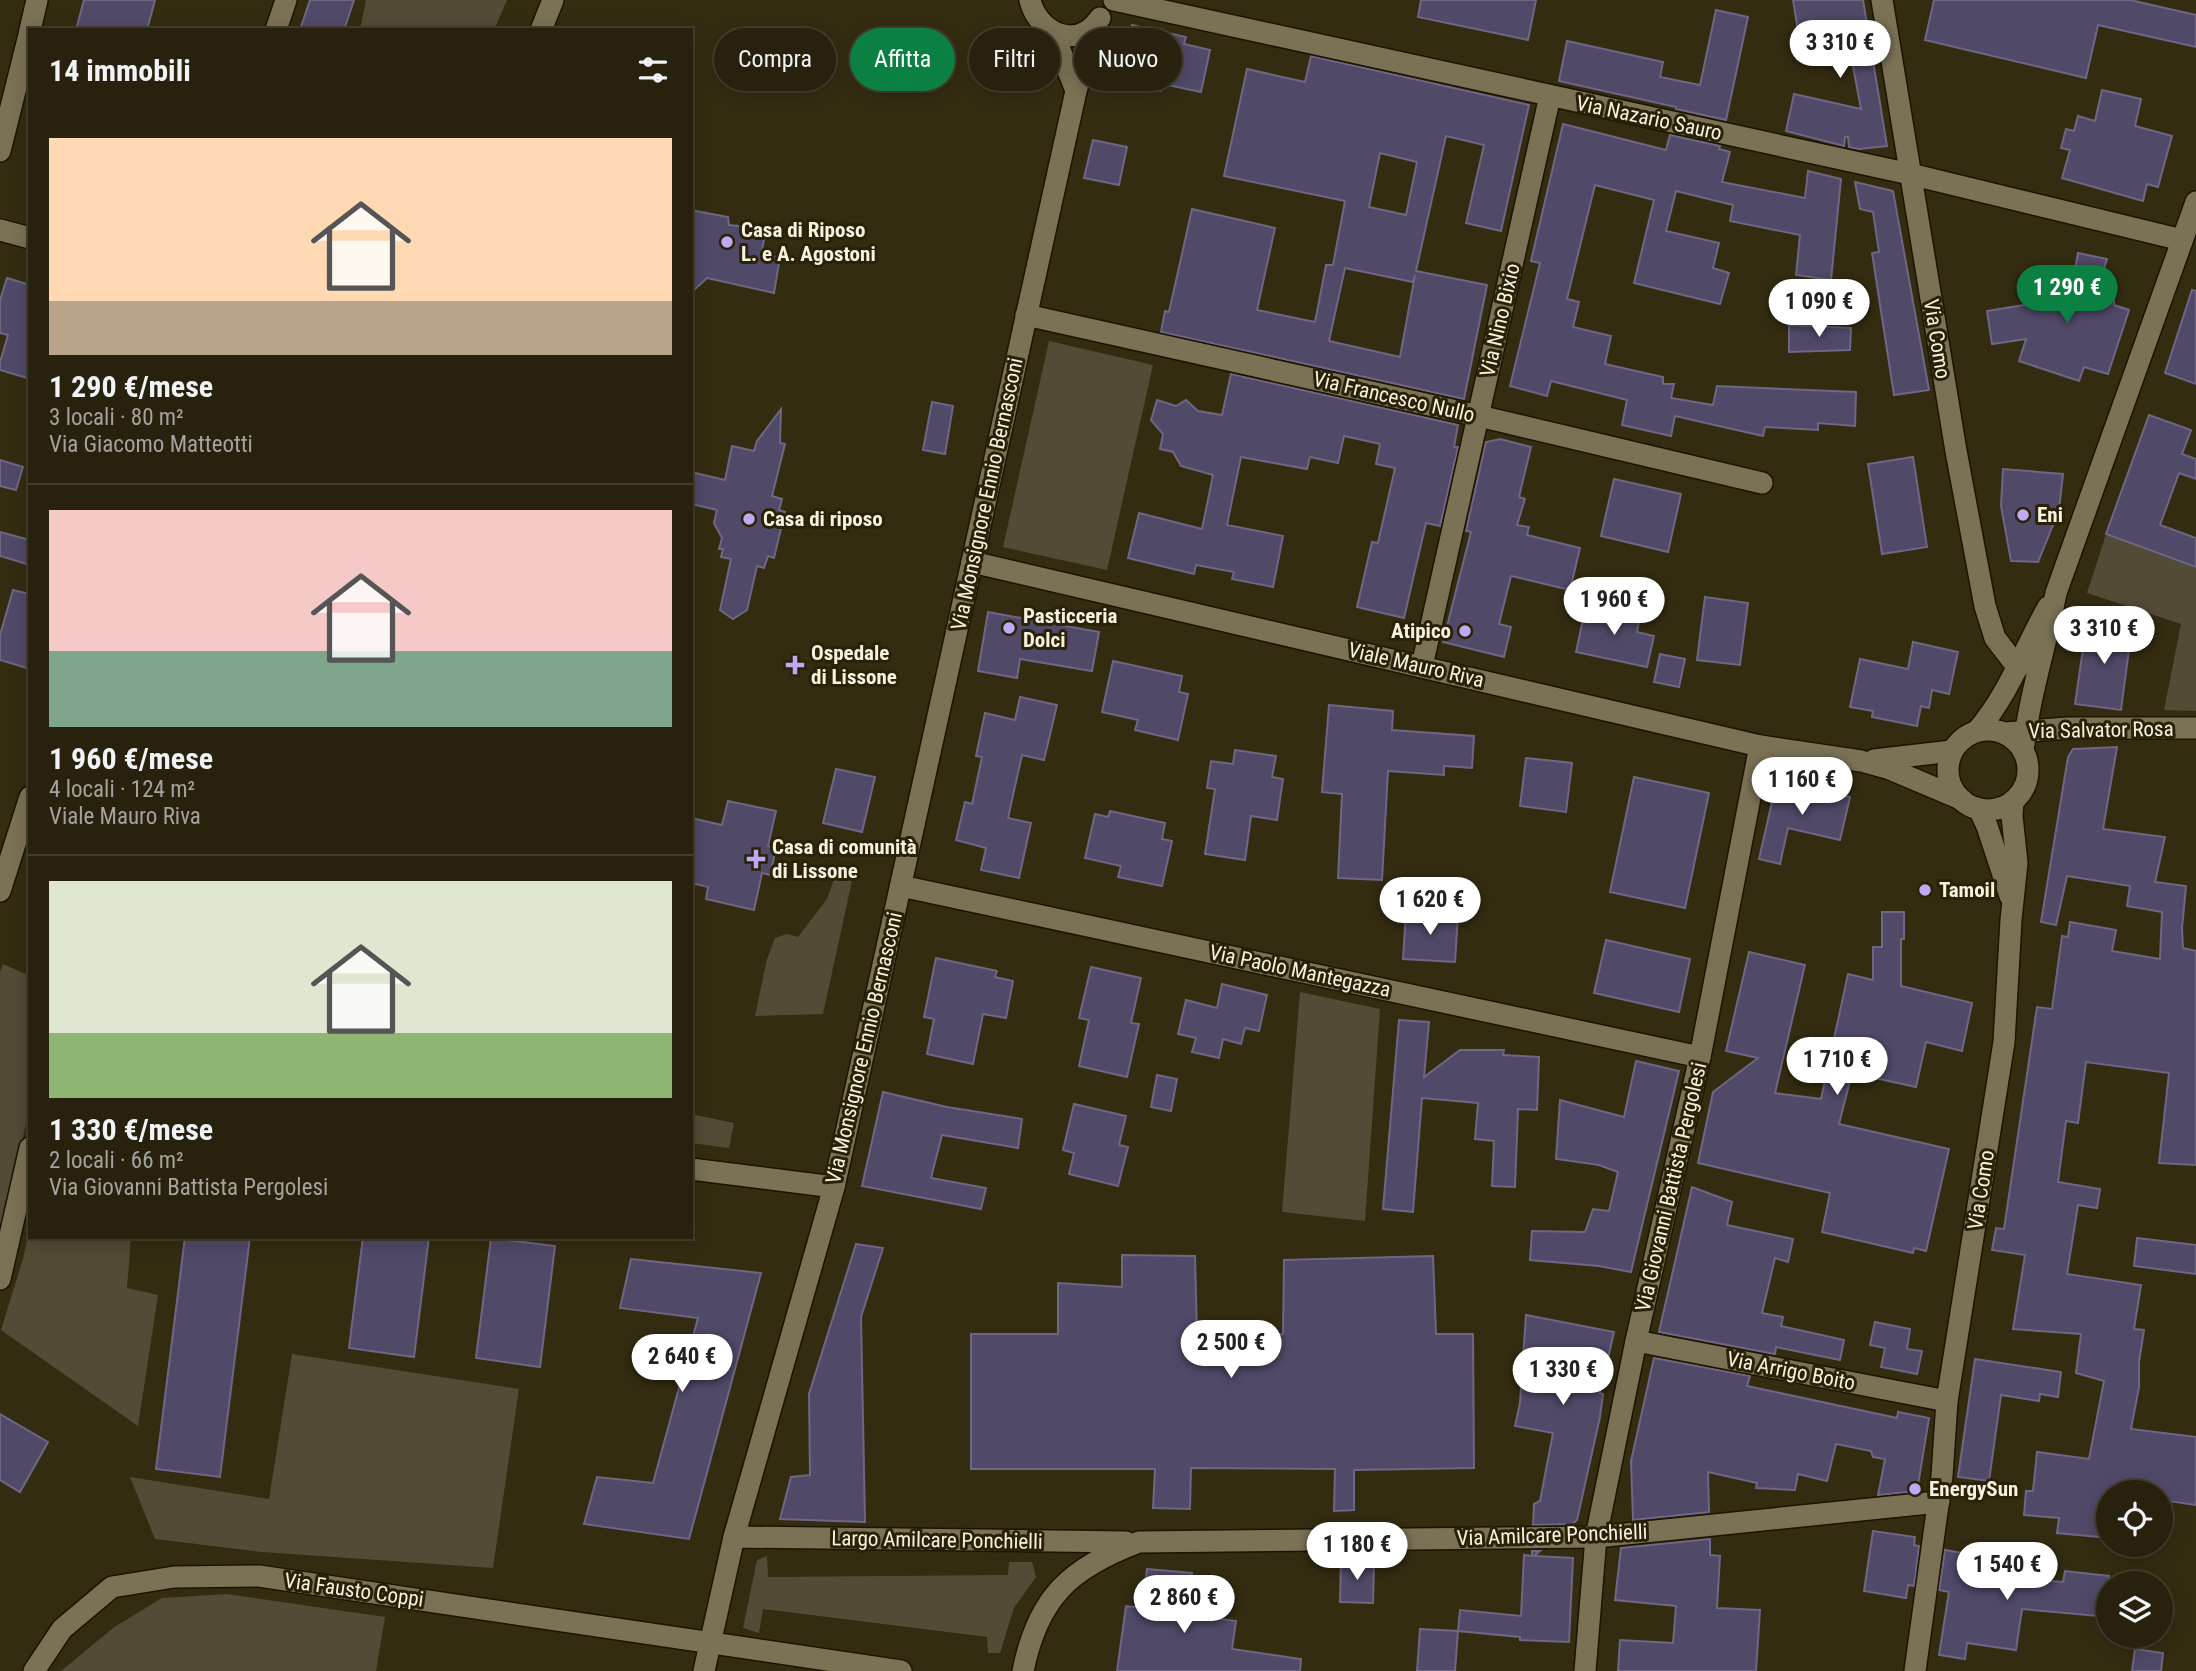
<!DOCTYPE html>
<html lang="it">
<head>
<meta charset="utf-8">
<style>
  body { margin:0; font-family:"Roboto Condensed",sans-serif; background:#2f2916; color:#f1f3f6; height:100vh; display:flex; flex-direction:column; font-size:26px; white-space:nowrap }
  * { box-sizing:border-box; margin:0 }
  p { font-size:23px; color:#a4a39d }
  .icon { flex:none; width:38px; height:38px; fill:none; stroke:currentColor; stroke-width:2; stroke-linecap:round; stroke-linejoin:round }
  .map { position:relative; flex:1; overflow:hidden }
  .details { position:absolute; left:28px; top:28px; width:665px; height:1211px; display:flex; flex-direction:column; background:#27210d; border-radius:0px; box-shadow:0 4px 18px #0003,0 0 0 2px #433e2e }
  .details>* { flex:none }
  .banner { position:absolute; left:714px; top:28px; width:665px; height:63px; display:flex; gap:14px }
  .fabs { position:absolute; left:2096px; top:1480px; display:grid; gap:14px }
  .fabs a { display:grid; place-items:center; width:77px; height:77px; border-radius:50%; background:#27210d; box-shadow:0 4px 18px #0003,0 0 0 2px #433e2e; font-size:35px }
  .price { position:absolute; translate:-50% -60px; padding:0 16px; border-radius:24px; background:#fff; color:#222; font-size:23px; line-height:46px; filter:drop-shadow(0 2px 4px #0008) }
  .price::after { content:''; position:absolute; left:50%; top:42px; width:21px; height:16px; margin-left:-10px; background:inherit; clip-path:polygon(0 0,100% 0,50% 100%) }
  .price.on { background:#0b8043; color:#fff }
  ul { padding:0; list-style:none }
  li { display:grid; align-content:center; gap:14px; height:371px; padding:0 21px }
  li+li { border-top:2px solid #433e2e }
  li span { display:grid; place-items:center; height:217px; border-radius:0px; color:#555 }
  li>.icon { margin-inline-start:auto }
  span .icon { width:126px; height:126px; fill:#fffc; stroke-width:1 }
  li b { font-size:30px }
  h2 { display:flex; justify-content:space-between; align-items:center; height:84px; padding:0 21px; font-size:30px }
  .tag { padding:0 24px; border-radius:32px; background:#27210d; box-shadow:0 4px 18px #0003,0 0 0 2px #433e2e; font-size:24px; line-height:63px }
  .tag.on { background:#0b8043; color:#fff }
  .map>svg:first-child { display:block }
  .green { fill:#524b35 }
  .building { fill:#514968; stroke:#6e6783; stroke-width:2; fill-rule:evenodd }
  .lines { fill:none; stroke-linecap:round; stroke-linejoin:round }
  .minor-casing { stroke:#1c1400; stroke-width:24 }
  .tertiary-casing { stroke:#1c1400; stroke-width:24 }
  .minor { stroke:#7b7255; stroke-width:21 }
  .tertiary { stroke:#7b7255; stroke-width:21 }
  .poi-dot { fill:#bea9f5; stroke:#2a2207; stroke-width:2.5 }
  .labels { text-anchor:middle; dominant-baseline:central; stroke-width:6; stroke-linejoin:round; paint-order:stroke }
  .street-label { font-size:21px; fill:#f6f1e1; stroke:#2a2207 }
  .poi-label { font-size:21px; font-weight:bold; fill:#f6f1e1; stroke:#2a2207; text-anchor:start }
</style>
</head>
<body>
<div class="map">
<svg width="2196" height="1671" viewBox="0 0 2196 1671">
  <rect width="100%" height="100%" fill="#342c11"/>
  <g class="green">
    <path d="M366 0H507L494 30H360Z"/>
    <path d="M1049 341 1153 365 1107 570 1003 547Z"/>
    <path d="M2106 534 2196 567V711L2164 710 2181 624 2087 593Z"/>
    <path d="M834 879 852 881 823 1014 755 1016 767 959 775 938 787 934 798 937 827 899Z"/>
    <path d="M3 964 30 976V1106L0 1240V972Z"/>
    <path d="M1300 992 1380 1009 1365 1221 1282 1212Z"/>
    <path d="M691 1114 734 1123 729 1148 691 1143Z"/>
    <path d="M30 1226V1237H131L127 1288 158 1295 138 1426 1 1330 23 1259Z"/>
    <path d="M292 1354 519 1389 493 1568 262 1552 155 1539 130 1477 269 1499Z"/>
    <path d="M767 1556 768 1577 1008 1575 1009 1562H1032L1036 1577 1014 1608 1000 1653H988L987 1637 763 1609 759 1633 743 1628 757 1560Z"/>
    <path d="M227 1594 385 1617 376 1671H61L113 1628 162 1598Z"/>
  </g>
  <g class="building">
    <path d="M84 0H155L147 30H76Z"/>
    <path d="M310 0H354L344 30H300Z"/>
    <path d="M1421 0H1536L1528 40 1418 17Z"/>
    <path d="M1793 0H1863L1887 146 1859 149 1849 147 1848 137H1845L1844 146 1786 131 1794 94 1861 109 1846 29 1799 37Z"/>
    <path d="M1934 0H2130L2196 15V47L2098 25 2086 78 1925 40Z"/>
    <path d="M1716 10 1748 17 1726 120 1676 109V107L1559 81 1567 41 1663 62 1660 77 1700 85Z"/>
    <path d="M1132 25 1186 37 1184 44 1210 50 1201 92 1163 84 1161 91 1116 81 1126 34H1130Z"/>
    <path d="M1311 56 1529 105 1501 231 1466 223 1484 145 1446 136 1416 271 1487 285 1464 399 1161 332 1165 311 1169 312 1192 209 1275 228 1257 310 1315 322 1326 265H1333L1345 201 1224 176 1247 69 1305 82ZM1380 153 1417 162 1406 215 1369 207ZM1345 268 1413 282 1415 275 1400 357 1329 341Z"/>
    <path d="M2102 90 2141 99 2135 126 2172 136 2158 187 2147 184 2143 201 2062 178 2070 150 2061 148 2066 129 2074 131 2078 116 2095 121Z"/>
    <path d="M1563 124 1666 150 1670 135 1720 146 1719 149 1730 152 1722 182 1805 198 1808 171 1841 179 1831 280 1796 275 1800 235 1730 221 1733 205 1676 191 1666 231 1719 243 1713 268 1729 273 1720 304 1634 283 1654 200 1595 185 1567 299 1579 302 1573 327 1611 336 1605 364 1663 377V384H1674L1671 398 1713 405 1717 386 1856 392 1855 426 1818 423V430L1765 427 1763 436 1675 416 1671 436 1622 425 1627 400 1551 381 1547 396 1510 386 1540 263 1531 261Z"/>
    <path d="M1093 140 1127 147 1119 185 1084 178Z"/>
    <path d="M1855 182 1893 191 1929 390 1894 395 1872 253 1879 252 1873 212 1860 209Z"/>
    <path d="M691 210 728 217 729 225 766 229 761 256 780 257 774 293 707 278 691 293Z"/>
    <path d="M2078 253 2107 259 2097 291 2114 290V305L2129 310 2108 374 2084 367 2079 381 2019 361 2026 339 1992 344 1987 311 2061 299 2059 287 2072 285Z"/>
    <path d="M7 278 30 285V379L0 370V362L8 335 0 333V300Z"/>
    <path d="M2192 290 2196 291V384L2165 373Z"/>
    <path d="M1789 325 1851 328 1850 350 1789 352Z"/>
    <path d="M1231 374 1458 425 1454 447H1458L1440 526 1426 523 1404 618 1357 607 1372 542 1378 543 1395 468 1376 464 1380 444 1344 436 1338 463 1310 457 1307 469 1241 457 1227 525 1283 536 1273 587 1232 579 1234 572 1196 565 1194 574 1128 558 1139 513 1202 529 1213 475 1181 466 1173 452 1160 449 1163 434 1151 420 1157 400 1176 406 1186 400 1198 411 1222 415Z"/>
    <path d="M932 402 953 406 945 454 923 450Z"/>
    <path d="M781 409 780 443 785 444 772 496 782 499 779 510 785 512 774 558 768 556 764 568 757 566 747 610 733 619 720 610 731 559 721 557 723 549H719L722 538 714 523 717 510 691 504V472L725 480 732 446 754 451 757 441Z"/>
    <path d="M2149 415 2191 430 2182 454 2196 459V479L2179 473 2160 525 2196 538V567L2106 534Z"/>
    <path d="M1500 439 1531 447 1519 497 1525 499 1517 525 1529 527 1527 535 1580 548 1570 590 1511 576 1499 624 1511 627 1504 657 1443 642 1471 532 1466 531 1486 442Z"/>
    <path d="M1913 457 1927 547 1882 554 1868 464Z"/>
    <path d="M0 460 23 467 16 490 0 486Z"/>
    <path d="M2003 469 2063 474 2059 510 2038 562 2011 561 2001 506Z"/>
    <path d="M1614 479 1681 494 1668 552 1601 536Z"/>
    <path d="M0 532 30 540V565L0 556Z"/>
    <path d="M13 590 30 594V669L0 660V635Z"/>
    <path d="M1705 597 1748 603 1740 665 1697 660Z"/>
    <path d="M1586 605 1640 617 1637 632 1654 636 1647 667 1576 652Z"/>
    <path d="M988 612 1099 632 1092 671 1020 659 1017 678 978 671Z"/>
    <path d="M2087 621 2132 627 2121 710 2075 704Z"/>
    <path d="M1913 642 1958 652 1949 694 1932 690 1929 708 1921 706 1917 726 1872 717 1873 711 1850 707 1860 659 1908 669Z"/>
    <path d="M1660 654 1685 659 1679 687 1654 682Z"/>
    <path d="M1113 661 1182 676 1179 692 1188 694 1178 740 1135 730 1138 720 1102 712Z"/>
    <path d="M1020 697 1057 705 1044 760 1022 755 1008 818 1031 823 1019 878 981 870 986 848 956 840 965 802 972 804 982 757 976 756 985 713 1015 720Z"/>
    <path d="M1329 705 1393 711 1392 730 1474 736 1472 768 1444 766V775L1388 771 1382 880 1338 878 1342 794 1322 792Z"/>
    <path d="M2117 747 2103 829 2165 837 2155 882 2186 886 2182 928 2183 948 2196 951V1165L2159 1163 2169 1073 2086 1062 2078 1123 2066 1121 2058 1182 2100 1189 2097 1208 2078 1205 2067 1274 2141 1285 2134 1329 2144 1330 2139 1362V1387L2131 1429 2196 1437V1505L2161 1500V1493H2109V1538L2057 1533 2059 1518 2024 1515 2026 1491H2033L2037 1452 2089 1459 2104 1381 2076 1373 2081 1334 2013 1329 2025 1255 1992 1250 1996 1228 2004 1229 2037 1007 2052 1009 2062 936 2068 937 2070 922 2116 930 2112 951 2160 959 2162 912 2127 906 2130 886 2067 876 2056 925 2041 922 2068 757 2073 749Z"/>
    <path d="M1235 750 1276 756 1272 777 1283 779 1277 820 1251 816 1245 860 1205 854 1215 789 1207 788 1211 761 1233 764Z"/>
    <path d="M1526 758 1572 763 1566 812 1520 806Z"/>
    <path d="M836 769 875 777 862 832 823 823Z"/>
    <path d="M1634 777 1709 793 1685 908 1610 892Z"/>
    <path d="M1777 780 1850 797 1840 840 1788 828 1780 864 1759 859Z"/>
    <path d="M728 801 776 811 768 846 776 848 770 875 762 873 754 910 706 899 708 887 691 883V818L722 825Z"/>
    <path d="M1110 811 1165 823 1162 839 1172 841 1162 886 1118 877 1121 866 1085 858 1095 814 1108 817Z"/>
    <path d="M1406 911 1458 914 1455 962 1403 959Z"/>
    <path d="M1882 912H1904V939H1901V986L1972 1003 1962 1051 1926 1042 1916 1087 1852 1073 1839 1124 1949 1149 1926 1251 1914 1248 1913 1253 1822 1232 1830 1193 1698 1163 1713 1092 1758 1058 1726 1051 1749 952 1805 965 1775 1093 1821 1099 1848 974 1873 980V947H1882Z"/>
    <path d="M1606 940 1690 959 1679 1012 1594 993Z"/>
    <path d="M936 958 997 971 995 977 1013 981 1006 1018 983 1014 973 1064 927 1054 934 1019 924 1017Z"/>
    <path d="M1091 967 1141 978 1131 1023 1139 1024 1127 1077 1079 1066 1089 1020 1079 1018Z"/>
    <path d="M1222 984 1267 995 1259 1031 1245 1028 1241 1044 1223 1039 1219 1058 1192 1052 1196 1038 1178 1034 1186 1000 1217 1008Z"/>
    <path d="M1399 1020 1429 1022 1424 1077 1460 1050H1504L1503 1055 1539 1057 1537 1110 1518 1109 1515 1187 1492 1186 1494 1141 1475 1139 1478 1103 1422 1098 1413 1212 1383 1209Z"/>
    <path d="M1636 1061 1679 1071 1631 1272 1599 1266 1530 1260 1532 1231 1585 1232 1593 1209 1609 1211 1618 1172 1599 1165 1556 1159 1560 1100 1624 1117Z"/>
    <path d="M1157 1075 1177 1079 1171 1111 1151 1107Z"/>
    <path d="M883 1092 947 1107 1022 1119 1018 1148 942 1135 931 1178 986 1188 981 1209 862 1186Z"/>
    <path d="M1074 1104 1126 1116 1119 1145 1128 1147 1118 1186 1069 1174 1074 1153 1063 1150Z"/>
    <path d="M1692 1187 1732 1202 1727 1225 1793 1239 1788 1262 1775 1258 1762 1313 1783 1317 1781 1326 1844 1340 1840 1360 1776 1347 1775 1354 1659 1332Z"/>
    <path d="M185 1237H250L220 1477 156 1469Z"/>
    <path d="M363 1237H429L414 1357 349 1348Z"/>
    <path d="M491 1238 555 1246 540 1367 476 1358Z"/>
    <path d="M2137 1238 2196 1245V1274L2134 1266Z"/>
    <path d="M856 1244 883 1248 861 1317 865 1522 780 1519 791 1477 810 1475 809 1394Z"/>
    <path d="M1122 1255 1195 1256 1197 1335H1232L1283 1334 1284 1260 1433 1256 1436 1334H1473L1474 1468 1354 1470V1510L1334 1511 1335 1469 1191 1468 1190 1509 1153 1508 1155 1469H971V1334H1058V1283L1122 1287Z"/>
    <path d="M631 1259 761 1273 689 1539 584 1524 597 1477 653 1483 698 1318 620 1308Z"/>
    <path d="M1526 1315 1614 1332 1600 1393 1603 1394 1600 1417 1577 1520 1572 1524 1533 1525 1534 1504 1540 1501 1553 1433 1515 1426 1520 1403Z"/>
    <path d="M1875 1322 1910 1329 1907 1349 1922 1351 1917 1374 1881 1367 1885 1348 1870 1345Z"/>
    <path d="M1654 1358 1750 1376 1747 1386 1897 1418 1898 1412 1929 1418 1917 1491 1878 1495 1885 1459 1873 1457 1871 1451 1836 1444 1827 1481 1798 1474 1795 1490 1756 1488 1757 1483 1708 1472 1709 1512 1633 1520 1631 1461Z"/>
    <path d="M1975 1359 2061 1372 2058 1397 2040 1394 2039 1401 2001 1395 1989 1481 1958 1477Z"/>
    <path d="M0 1414 48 1442 20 1492 0 1480Z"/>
    <path d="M1873 1531 1915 1537 1914 1545 1919 1546 1914 1586 1908 1585 1906 1598 1864 1591Z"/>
    <path d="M1710 1539V1555L1720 1556 1717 1608 1760 1610 1756 1671H1618L1620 1640 1673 1643 1676 1606 1615 1600 1621 1548Z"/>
    <path d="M1945 1550 1986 1557V1575L2063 1582 2065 1571 2109 1576V1617L2022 1609 2016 1650 1967 1643 1965 1659 1939 1655 1949 1592 1939 1590Z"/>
    <path d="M1532 1551H1540L1534 1556 1573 1558 1569 1642 1520 1640V1637L1458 1631 1460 1610 1521 1616 1524 1555 1532 1556Z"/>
    <path d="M1341 1560 1374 1561 1373 1603 1340 1602Z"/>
    <path d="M1147 1569 1192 1573 1186 1614 1236 1621 1232 1649 1301 1659 1300 1671H1117L1126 1606 1142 1608Z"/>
    <path d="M1420 1629 1458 1631 1455 1671H1417Z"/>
    <path d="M2135 1649 2163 1653 2161 1671H2132Z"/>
  </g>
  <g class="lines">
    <defs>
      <g id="minor">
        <path d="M1030 0C1038 34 1078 51 1100 18"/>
        <path d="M1114 0 1910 174 2182 240"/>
        <path d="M1882 0 1956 451 1985 606 1995 638 2018 668"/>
        <path d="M30 30 37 0"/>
        <path d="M541 30 553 0"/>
        <path d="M1053 32 1076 91"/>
        <path d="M0 151 30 31"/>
        <path d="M0 230 30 238"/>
        <path d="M1026 315 1479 416 1762 483"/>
        <path d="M972 562 1760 746 1861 761 1890 769 1961 799"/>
        <path d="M1422 666 1550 96"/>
        <path d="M2006 733 2067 728H2196"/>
        <path d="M1874 760 1952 751"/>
        <path d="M901 886 1700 1057"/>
        <path d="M691 1169 834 1187"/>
        <path d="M0 1279 30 1148"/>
        <path d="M1636 1341 1947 1401"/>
        <path d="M734 1537 1126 1542"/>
        <path d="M34 1671 62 1629 112 1587 174 1577 259 1576 901 1671"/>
        <path d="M704 1671 734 1537 834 1187 1076 91 1096 24"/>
        <path d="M1023 1671C1038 1597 1070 1568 1139 1542L1596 1537 1939 1502"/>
        <path d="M1585 1671 1596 1537 1636 1341 1700 1057 1760 746"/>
      </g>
      <g id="tertiary">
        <path d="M276 30 286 0"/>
        <circle cx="1988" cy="770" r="40"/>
        <path d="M1977 731C2009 694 2024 649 2048 607"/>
        <path d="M2023 751C2029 697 2046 646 2056 593L2196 202"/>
        <path d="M1979 809 1987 826 2010 896"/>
        <path d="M0 891 30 797"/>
        <path d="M1915 1671 1942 1476 1947 1401 2004 1042 2011 920 2017 863 2012 816 2013 801"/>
      </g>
    </defs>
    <use href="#minor" class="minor-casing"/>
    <use href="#tertiary" class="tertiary-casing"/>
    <use href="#minor" class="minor"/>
    <use href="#tertiary" class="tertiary"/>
  </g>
  <g class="poi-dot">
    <circle cx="727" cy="242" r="7"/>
    <circle cx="2023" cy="515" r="7"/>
    <circle cx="749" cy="519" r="7"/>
    <circle cx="1009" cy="628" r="7"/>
    <circle cx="1465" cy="631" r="7"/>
    <path d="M791.5 654.5h7v7h7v7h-7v7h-7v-7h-7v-7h7z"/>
    <path d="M752.5 848.5h7v7h7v7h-7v7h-7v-7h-7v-7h7z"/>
    <circle cx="1925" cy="890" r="7"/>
    <circle cx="1915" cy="1489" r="7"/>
  </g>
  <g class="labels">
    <g class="street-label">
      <text transform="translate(1649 118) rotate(12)">Via Nazario Sauro</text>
      <text transform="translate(1500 320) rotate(-77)">Via Nino Bixio</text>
      <text transform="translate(1937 339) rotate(81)">Via Como</text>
      <text transform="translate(1394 397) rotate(13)">Via Francesco Nullo</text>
      <text transform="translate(987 494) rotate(-78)">Via Monsignore Ennio Bernasconi</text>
      <text transform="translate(1416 665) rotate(13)">Viale Mauro Riva</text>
      <text transform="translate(2101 730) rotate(-1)">Via Salvator Rosa</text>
      <text transform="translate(1300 971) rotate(12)">Via Paolo Mantegazza</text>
      <text transform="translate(864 1048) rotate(-77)">Via Monsignore Ennio Bernasconi</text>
      <text transform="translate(1671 1187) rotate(-77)">Via Giovanni Battista Pergolesi</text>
      <text transform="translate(1981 1190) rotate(-81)">Via Como</text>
      <text transform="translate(1791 1371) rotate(11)">Via Arrigo Boito</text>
      <text transform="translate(1552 1535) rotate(-2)">Via Amilcare Ponchielli</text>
      <text transform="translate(937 1540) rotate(1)">Largo Amilcare Ponchielli</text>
      <text transform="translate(354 1590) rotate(8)">Via Fausto Coppi</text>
    </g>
    <g class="poi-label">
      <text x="741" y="230">Casa di Riposo<tspan x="741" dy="24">L. e A. Agostoni</tspan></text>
      <text x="2037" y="515">Eni</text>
      <text x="763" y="519">Casa di riposo</text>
      <text x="1023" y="616">Pasticceria<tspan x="1023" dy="24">Dolci</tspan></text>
      <text x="1451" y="631" text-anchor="end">Atipico</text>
      <text x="811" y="653">Ospedale<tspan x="811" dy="24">di Lissone</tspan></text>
      <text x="772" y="847">Casa di comunità<tspan x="772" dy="24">di Lissone</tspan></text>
      <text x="1939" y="890">Tamoil</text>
      <text x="1929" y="1489">EnergySun</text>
    </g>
  </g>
</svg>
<div class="fabs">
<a><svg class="icon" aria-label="locate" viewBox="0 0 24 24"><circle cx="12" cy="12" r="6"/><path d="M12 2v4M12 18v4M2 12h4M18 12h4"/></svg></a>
<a><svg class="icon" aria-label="layers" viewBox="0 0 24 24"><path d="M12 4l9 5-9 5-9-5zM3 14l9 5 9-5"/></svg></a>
</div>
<b class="price" style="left:1840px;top:80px">3 310 €</b>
<b class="price on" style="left:2067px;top:325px">1 290 €</b>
<b class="price" style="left:1819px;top:339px">1 090 €</b>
<b class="price" style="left:1614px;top:637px">1 960 €</b>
<b class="price" style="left:2104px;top:666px">3 310 €</b>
<b class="price" style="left:1802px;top:817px">1 160 €</b>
<b class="price" style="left:1430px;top:937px">1 620 €</b>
<b class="price" style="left:1837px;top:1097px">1 710 €</b>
<b class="price" style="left:1231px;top:1380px">2 500 €</b>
<b class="price" style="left:682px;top:1394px">2 640 €</b>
<b class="price" style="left:1563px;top:1407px">1 330 €</b>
<b class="price" style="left:1357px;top:1582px">1 180 €</b>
<b class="price" style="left:2007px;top:1602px">1 540 €</b>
<b class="price" style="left:1184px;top:1635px">2 860 €</b>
<div class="banner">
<a class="tag">Compra</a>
<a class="tag on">Affitta</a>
<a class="tag">Filtri</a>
<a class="tag">Nuovo</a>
</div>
<section class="details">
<h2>14 immobili<svg class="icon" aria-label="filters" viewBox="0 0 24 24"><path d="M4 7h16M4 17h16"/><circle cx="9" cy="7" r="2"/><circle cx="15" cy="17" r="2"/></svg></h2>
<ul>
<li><span style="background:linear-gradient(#ffd9b3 75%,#b9a48a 0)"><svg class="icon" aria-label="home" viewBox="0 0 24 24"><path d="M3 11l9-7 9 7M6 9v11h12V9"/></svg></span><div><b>1 290 €/mese</b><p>3 locali · 80 m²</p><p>Via Giacomo Matteotti</p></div></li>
<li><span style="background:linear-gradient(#f6c9c9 65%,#7fa58c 0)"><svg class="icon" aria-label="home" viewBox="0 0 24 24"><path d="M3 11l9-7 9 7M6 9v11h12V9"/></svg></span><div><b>1 960 €/mese</b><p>4 locali · 124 m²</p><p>Viale Mauro Riva</p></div></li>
<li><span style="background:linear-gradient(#dfe7d0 70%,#8fb573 0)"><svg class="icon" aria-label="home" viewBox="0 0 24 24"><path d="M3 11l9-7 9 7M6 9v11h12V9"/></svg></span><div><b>1 330 €/mese</b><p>2 locali · 66 m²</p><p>Via Giovanni Battista Pergolesi</p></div></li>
</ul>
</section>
</div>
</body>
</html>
